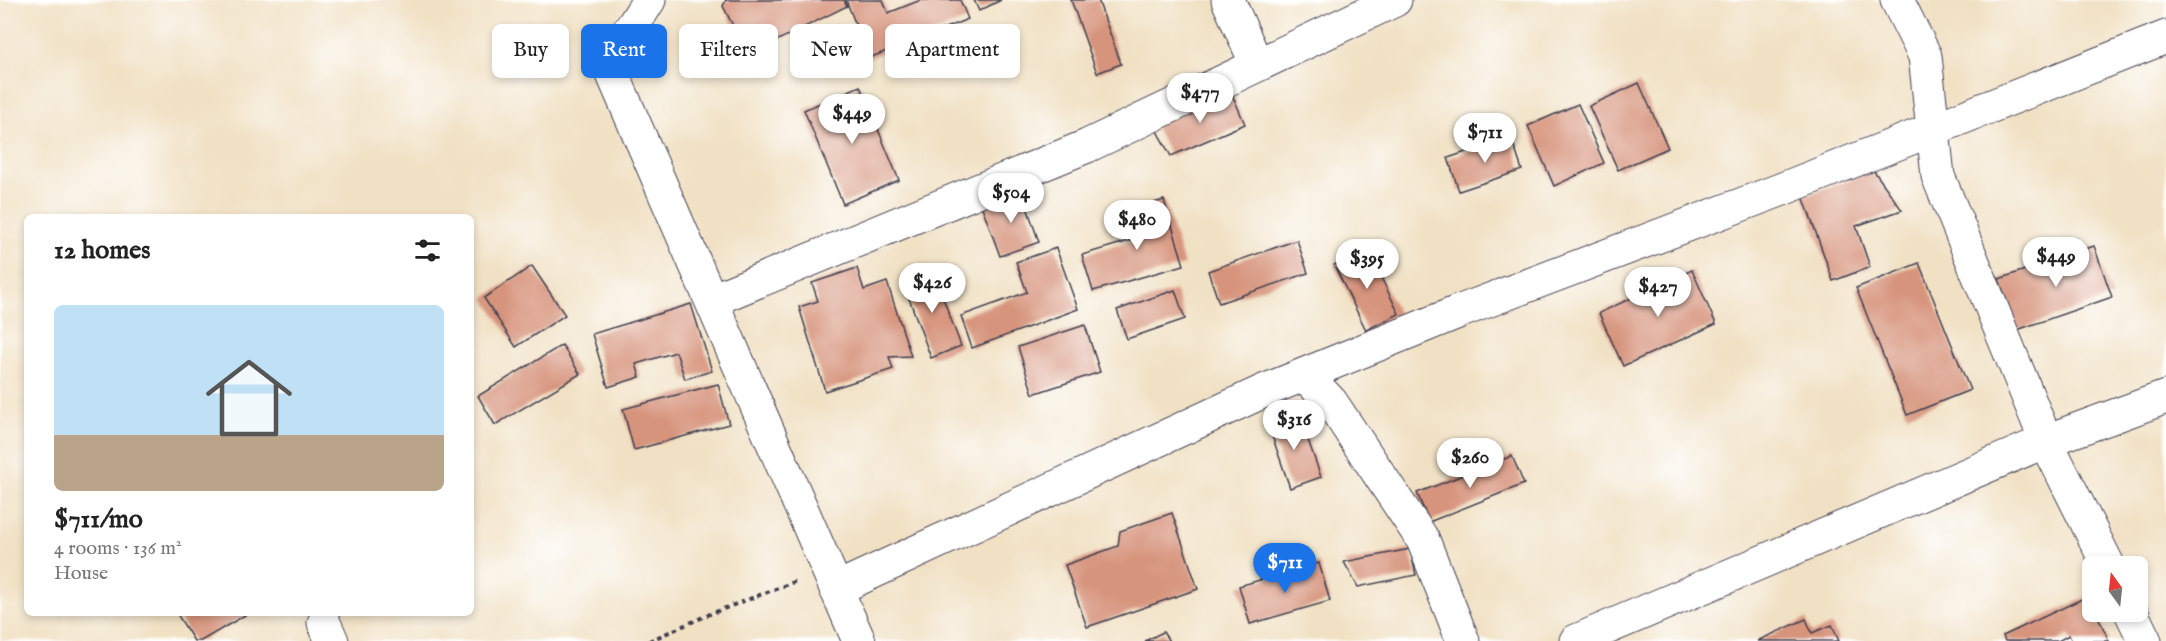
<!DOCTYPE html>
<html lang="en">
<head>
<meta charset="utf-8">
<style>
  body { margin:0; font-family:"IM FELL English",serif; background:#f6f6f6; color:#222; height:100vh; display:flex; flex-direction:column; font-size:22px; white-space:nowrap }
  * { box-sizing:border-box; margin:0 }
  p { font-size:20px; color:#767676 }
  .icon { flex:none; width:33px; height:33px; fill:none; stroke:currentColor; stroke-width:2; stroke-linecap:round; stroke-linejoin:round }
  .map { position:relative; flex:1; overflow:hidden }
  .sheet { position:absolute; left:24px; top:214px; width:450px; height:402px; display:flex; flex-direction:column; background:#fff; border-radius:9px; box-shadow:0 3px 9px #0003 }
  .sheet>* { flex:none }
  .hud { position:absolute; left:492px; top:24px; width:570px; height:54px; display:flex; gap:12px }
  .needle { width:39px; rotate:345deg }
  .tools { position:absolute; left:2082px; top:556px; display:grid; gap:12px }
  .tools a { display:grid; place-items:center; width:66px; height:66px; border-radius:9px; background:#fff; box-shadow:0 3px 9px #0003; font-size:30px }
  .price { position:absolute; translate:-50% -51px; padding:0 14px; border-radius:21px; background:#fff; color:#222; font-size:20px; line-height:39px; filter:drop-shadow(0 2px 3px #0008) }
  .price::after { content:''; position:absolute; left:50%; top:36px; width:18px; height:14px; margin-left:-9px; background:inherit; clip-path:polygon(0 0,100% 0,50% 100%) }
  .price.selected { background:#1a73e8; color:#fff }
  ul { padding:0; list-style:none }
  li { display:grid; align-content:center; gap:12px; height:318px; padding:0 30px }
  li span { display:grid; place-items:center; height:186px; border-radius:9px; color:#555 }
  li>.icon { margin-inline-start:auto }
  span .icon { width:108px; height:108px; fill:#fffc; stroke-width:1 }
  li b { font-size:26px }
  h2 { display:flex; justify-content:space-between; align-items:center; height:72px; padding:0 30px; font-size:26px }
  .chip { padding:0 21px; border-radius:9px; background:#fff; box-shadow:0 3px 9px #0003; font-size:21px; line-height:54px }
  .chip.selected { background:#1a73e8; color:#fff }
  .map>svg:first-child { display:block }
  .building { fill:#d7947d }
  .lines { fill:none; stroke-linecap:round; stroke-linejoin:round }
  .minor-casing { stroke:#413f50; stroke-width:35 }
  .path { stroke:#413f50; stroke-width:4; stroke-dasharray:4.5 4.5; stroke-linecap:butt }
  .minor { stroke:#fff; stroke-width:33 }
</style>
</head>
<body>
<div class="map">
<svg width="2166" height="641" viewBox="0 0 2166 641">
  <rect width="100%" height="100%" fill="#fff"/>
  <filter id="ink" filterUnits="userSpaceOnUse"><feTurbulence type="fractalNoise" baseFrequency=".0167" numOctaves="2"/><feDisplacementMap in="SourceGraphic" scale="12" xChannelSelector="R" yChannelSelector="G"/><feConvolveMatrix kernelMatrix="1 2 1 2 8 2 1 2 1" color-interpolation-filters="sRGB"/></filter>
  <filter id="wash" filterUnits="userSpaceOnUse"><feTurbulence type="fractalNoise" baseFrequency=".008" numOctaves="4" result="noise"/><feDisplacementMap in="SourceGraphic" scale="24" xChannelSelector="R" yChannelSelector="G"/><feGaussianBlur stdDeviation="1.35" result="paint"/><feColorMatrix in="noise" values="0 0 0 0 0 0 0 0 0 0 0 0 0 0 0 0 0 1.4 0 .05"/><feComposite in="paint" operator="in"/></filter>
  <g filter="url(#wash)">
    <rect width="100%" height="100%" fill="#f1e1c4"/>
    <g id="blocks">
      <g class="building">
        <path d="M726 0H844L847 6 748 55 723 6Z"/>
        <path d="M846 0H883L888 13 921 0H960L968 19 869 58Z"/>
        <path d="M974 0H1001L979 11Z"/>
        <path d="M1071 0H1098L1121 64 1097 73Z"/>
        <path d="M1639 83 1668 148 1618 170 1589 106Z"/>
        <path d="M860 86 899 180 843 204 804 110Z"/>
        <path d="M1231 92 1245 124 1171 156 1153 124Z"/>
        <path d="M1578 104 1604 163 1554 186 1528 126Z"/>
        <path d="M1511 137 1522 170 1459 191 1448 158Z"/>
        <path d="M1874 171 1902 210 1856 226 1870 267 1833 281 1803 196Z"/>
        <path d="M1022 193 1039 242 1000 256 982 207Z"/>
        <path d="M1164 200 1184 265 1093 291 1082 255 1139 238 1130 210Z"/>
        <path d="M1297 240 1308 273 1219 303 1208 271Z"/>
        <path d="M2094 246 2112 297 2017 330 1999 279Z"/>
        <path d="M1056 248 1078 309 972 348 961 316 1027 292 1016 262Z"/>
        <path d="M1367 249 1399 314 1366 330 1334 265Z"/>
        <path d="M1919 263 1970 390 1907 415 1856 288Z"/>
        <path d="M532 266 565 315 516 347 484 298Z"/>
        <path d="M857 268 864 290 887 282 911 356 889 357 893 369 825 391 799 307 818 301 812 283Z"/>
        <path d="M1692 270 1716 324 1623 366 1599 313Z"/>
        <path d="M933 271 961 346 931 358 903 282Z"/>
        <path d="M1175 290 1185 319 1127 339 1117 310Z"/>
        <path d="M691 304 712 371 685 379 676 352 636 364 640 377 608 387 592 334Z"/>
        <path d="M1085 325 1100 372 1033 394 1018 347Z"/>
        <path d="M562 345 580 374 495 425 478 396Z"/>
        <path d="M718 384 729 424 634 450 623 409Z"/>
        <path d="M1299 414 1321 477 1290 488 1268 424Z"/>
        <path d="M1512 456 1524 484 1429 522 1417 493Z"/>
        <path d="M1172 513 1198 589 1087 627 1065 565 1118 546 1120 531Z"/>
        <path d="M1410 549 1416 575 1358 587 1344 562Z"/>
        <path d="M1319 563 1330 601 1250 624 1239 586Z"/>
        <path d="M2088 596 2092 612H2096L2109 641H2072L2069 635 2058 641H2005L2003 636Z"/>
        <path d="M177 614H247L201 641H194Z"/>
        <path d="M1806 619 1812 633 1832 625 1839 641H1757Z"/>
        <path d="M1163 632 1169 641H1145Z"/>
      </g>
    </g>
  </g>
  <g filter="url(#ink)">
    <use href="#blocks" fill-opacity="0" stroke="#413f50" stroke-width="1.5"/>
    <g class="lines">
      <defs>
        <g id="minor">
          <path d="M649 0 634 24 611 53V70L859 641"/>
          <path d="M1228 0 1257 65"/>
          <path d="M1897 0 1925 56 1938 176 2046 441 2109 567"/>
          <path d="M712 300 1087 146 1395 0"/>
          <path d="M1306 376 1331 402 1423 540 1463 641"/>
          <path d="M836 589 1266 390 1458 312 1780 190 2166 37"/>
          <path d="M2131 612 2145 641"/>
          <path d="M324 623 332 641"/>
          <path d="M1576 641 2046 441 2166 397"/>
        </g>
      </defs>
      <use href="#minor" class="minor-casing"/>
      <path class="path" d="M649 641 710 614 799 580"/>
      <use href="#minor" class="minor"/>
    </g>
  </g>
</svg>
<div class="tools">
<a><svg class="needle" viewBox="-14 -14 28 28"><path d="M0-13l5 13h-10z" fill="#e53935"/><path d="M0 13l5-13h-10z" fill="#767676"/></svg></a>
</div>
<b class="price" style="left:1200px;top:124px">$477</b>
<b class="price" style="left:852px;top:145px">$449</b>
<b class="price" style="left:1485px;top:164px">$711</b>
<b class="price" style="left:1011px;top:224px">$504</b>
<b class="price" style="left:1137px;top:251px">$480</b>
<b class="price" style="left:2056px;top:288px">$449</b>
<b class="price" style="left:1367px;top:290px">$395</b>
<b class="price" style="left:932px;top:314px">$426</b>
<b class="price" style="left:1658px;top:318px">$427</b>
<b class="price" style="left:1294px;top:451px">$316</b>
<b class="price" style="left:1470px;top:489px">$260</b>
<b class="price selected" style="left:1285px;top:594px">$711</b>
<div class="hud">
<a class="chip">Buy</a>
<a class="chip selected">Rent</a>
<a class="chip">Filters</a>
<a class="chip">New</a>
<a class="chip">Apartment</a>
</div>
<section class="sheet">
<h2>12 homes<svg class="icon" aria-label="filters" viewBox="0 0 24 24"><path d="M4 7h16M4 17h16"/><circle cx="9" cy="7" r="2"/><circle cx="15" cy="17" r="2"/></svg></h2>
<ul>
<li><span style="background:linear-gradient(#bfe0f5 70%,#b9a48a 0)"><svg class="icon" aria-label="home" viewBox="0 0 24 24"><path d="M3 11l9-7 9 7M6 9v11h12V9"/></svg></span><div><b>$711/mo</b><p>4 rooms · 136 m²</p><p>House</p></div></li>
</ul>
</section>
</div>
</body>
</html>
